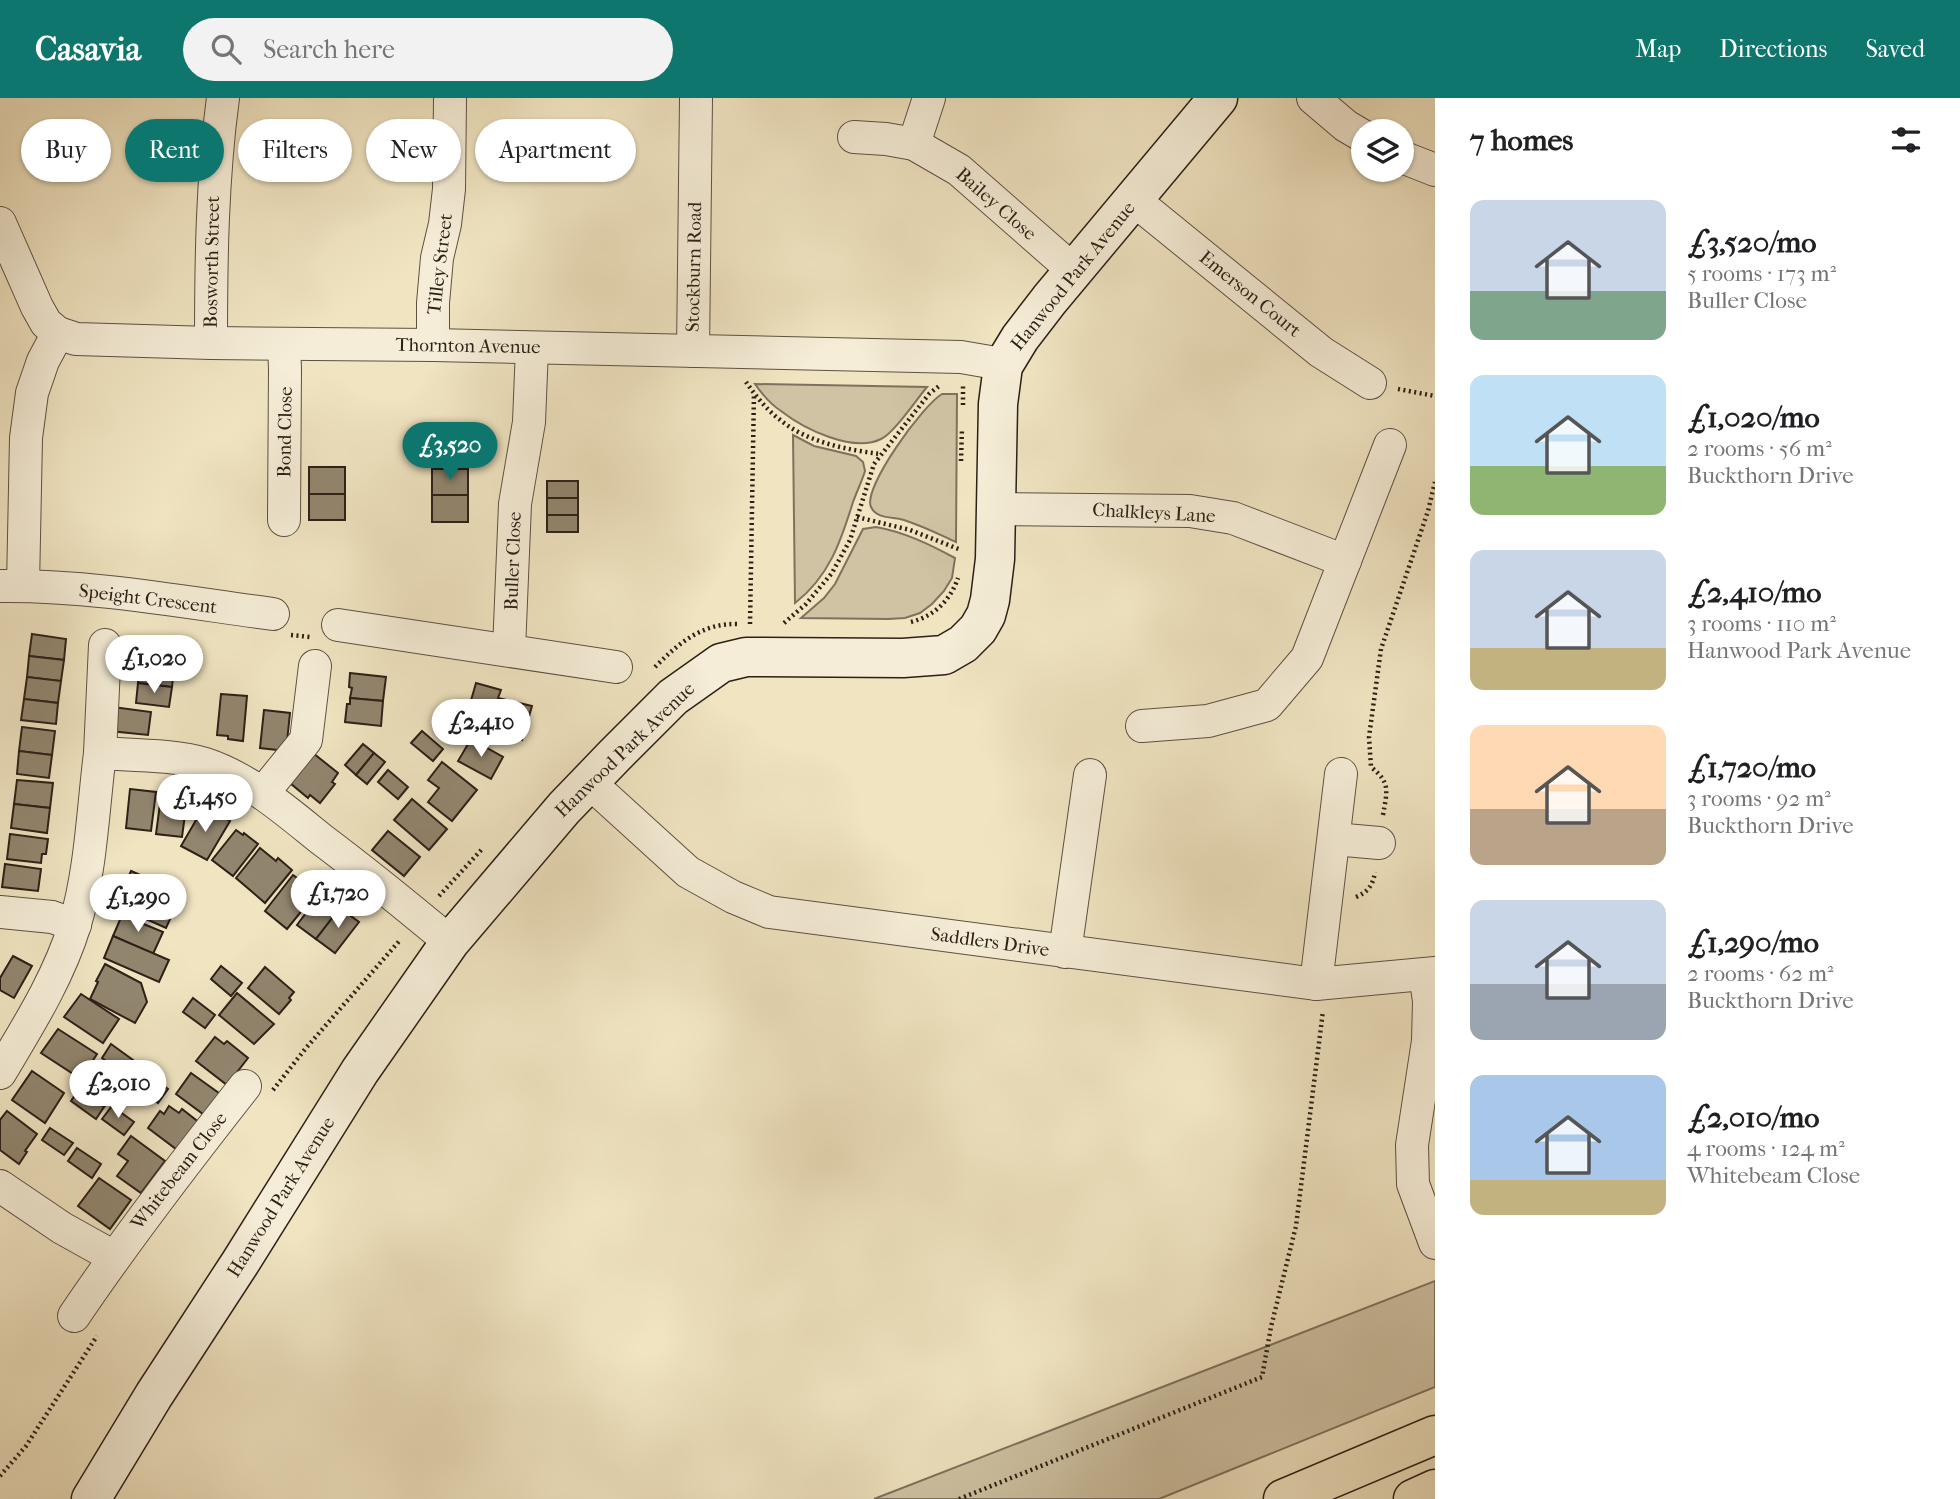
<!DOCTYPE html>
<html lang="en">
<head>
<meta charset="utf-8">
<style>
  body { margin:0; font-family:"IM FELL French Canon",serif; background:#f2f2f2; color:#202124; height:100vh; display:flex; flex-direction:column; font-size:26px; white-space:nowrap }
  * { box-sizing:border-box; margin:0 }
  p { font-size:23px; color:#757577 }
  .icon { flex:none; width:38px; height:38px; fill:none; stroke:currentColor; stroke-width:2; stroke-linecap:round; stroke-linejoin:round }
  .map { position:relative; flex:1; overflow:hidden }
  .panel { display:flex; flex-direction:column; background:#fff; width:525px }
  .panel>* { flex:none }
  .guide { position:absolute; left:21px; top:21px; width:665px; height:63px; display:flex; gap:14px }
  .controls { position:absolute; left:1351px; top:21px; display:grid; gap:14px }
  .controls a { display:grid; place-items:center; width:63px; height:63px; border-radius:50%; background:#fff; box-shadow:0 2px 5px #0004; font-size:35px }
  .price { position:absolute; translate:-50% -60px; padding:0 16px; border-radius:24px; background:#fff; color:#222; font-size:23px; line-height:46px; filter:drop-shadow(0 2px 4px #0008) }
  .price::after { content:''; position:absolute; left:50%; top:42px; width:21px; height:16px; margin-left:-10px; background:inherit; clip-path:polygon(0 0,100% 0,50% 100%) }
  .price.active { background:#0f766e; color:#fff }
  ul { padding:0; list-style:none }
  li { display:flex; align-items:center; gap:21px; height:175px; padding:0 35px }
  li span { display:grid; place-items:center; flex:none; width:196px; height:140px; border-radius:14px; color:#555 }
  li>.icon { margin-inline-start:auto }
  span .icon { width:84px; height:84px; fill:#fffc; stroke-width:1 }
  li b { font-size:30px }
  h2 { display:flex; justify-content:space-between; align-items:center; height:84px; padding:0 35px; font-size:30px }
  .tag { padding:0 24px; border-radius:32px; background:#fff; box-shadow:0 2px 5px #0004; font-size:24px; line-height:63px }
  .tag.active { background:#0f766e; color:#fff }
  header { display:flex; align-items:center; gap:42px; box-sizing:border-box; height:98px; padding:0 35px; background:#0f766e; color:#fff }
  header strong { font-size:33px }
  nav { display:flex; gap:38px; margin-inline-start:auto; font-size:24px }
  .search { width:490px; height:63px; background:#f2f2f2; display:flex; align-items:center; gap:18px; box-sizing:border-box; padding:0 24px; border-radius:38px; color:#757577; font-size:26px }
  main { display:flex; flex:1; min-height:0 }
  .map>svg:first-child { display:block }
  .green { fill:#cfc3a4; stroke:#7e725e; stroke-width:2 }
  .building { fill:#92866f; stroke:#2c2017; stroke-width:2 }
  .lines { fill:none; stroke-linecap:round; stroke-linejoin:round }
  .street-casing { stroke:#5d5142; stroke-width:34 }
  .secondary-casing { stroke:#2c2017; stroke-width:41 }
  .highway-casing { stroke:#2c2017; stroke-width:41 }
  .path { stroke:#2c2017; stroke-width:4.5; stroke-dasharray:2 3.5; stroke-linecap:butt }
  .street { stroke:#f5edd7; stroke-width:32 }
  .secondary { stroke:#f5edd7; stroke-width:38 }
  .highway { stroke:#f0e4c1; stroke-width:38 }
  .labels { text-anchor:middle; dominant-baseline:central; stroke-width:5; stroke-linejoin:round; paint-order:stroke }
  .street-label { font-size:19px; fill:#2c2017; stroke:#f5edd7 }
</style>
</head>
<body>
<header>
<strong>Casavia</strong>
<div class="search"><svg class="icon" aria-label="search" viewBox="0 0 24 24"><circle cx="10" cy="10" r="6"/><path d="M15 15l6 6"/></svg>Search here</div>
<nav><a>Map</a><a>Directions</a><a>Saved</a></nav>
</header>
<main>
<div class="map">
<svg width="1435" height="1401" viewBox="0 0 1435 1401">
  <rect width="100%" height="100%" fill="#f0e4c1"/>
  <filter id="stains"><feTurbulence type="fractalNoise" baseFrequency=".00286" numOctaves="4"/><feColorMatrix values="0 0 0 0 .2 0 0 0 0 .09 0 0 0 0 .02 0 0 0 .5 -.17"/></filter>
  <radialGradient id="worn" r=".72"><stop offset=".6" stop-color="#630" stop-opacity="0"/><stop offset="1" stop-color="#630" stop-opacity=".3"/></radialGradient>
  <g class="green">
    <path d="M755 286 927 289C916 302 894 335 881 341 853 355 804 331 781 313 770 306 762 296 755 286Z"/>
    <path d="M942 296H957L956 444C938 436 919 426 900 421 890 419 876 420 871 409 862 390 924 306 942 296Z"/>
    <path d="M793 337 814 348 856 358 863 364 865 373C862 383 857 393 853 404 841 443 829 479 795 505Z"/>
    <path d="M876 429C904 434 929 446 955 460L952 480 944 493 932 506 920 515 905 520 888 521 801 520 824 500 835 486 863 431Z"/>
    <path d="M1435 1183V1289L1159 1401H874Z"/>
  </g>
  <g class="building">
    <rect x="309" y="369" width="36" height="27"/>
    <rect x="432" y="371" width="36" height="26"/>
    <rect x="547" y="383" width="31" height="17"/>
    <rect x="309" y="396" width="36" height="26"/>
    <rect x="432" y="397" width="36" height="27"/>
    <rect x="547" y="400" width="31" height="17"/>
    <rect x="547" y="417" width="31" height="17"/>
    <path d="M32 536 66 541 64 562 29 558Z"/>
    <path d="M143 546 176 550 174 569 140 566Z"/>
    <path d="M29 558 64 562 61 583 27 579Z"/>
    <path d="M140 566 174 569 172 589 138 585Z"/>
    <path d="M350 575 386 579 383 603 350 600 352 590 349 589Z"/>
    <path d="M27 579 61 583 58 605 24 601Z"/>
    <path d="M138 585 172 589 169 609 136 605Z"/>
    <path d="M476 585 501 592 498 600 532 608 522 642 464 627Z"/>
    <path d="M221 596 247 598 243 643 228 641V638L217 637Z"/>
    <path d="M350 600 383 603 381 628 345 624 347 606H350Z"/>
    <path d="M24 601 58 605 56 626 21 622Z"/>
    <path d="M113 609 151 614 148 637 110 633Z"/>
    <path d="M264 612 290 615 286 653 260 650Z"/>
    <path d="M22 629 55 633 52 657 19 653Z"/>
    <path d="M422 633 443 651 433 663 411 645Z"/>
    <path d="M471 641 503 659 491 681 458 663Z"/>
    <path d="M363 646 374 655 356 677 345 667Z"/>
    <path d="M19 653 52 657 49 680 17 676Z"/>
    <path d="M313 655 338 675 332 684 335 686 320 705 310 697 308 700 290 685Z"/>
    <path d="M374 655 385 664 367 686 356 677Z"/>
    <path d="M442 664 477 692 452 723 428 704 439 690 428 682Z"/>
    <path d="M388 672 408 689 398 701 378 684Z"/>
    <path d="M17 682 53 685 50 710 14 706Z"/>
    <path d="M130 691 156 694 151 733 126 730Z"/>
    <path d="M161 698 187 702 182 739 156 736Z"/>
    <path d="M412 701 447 731 429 752 394 722Z"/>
    <path d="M14 706 50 710 47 735 11 730Z"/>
    <path d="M203 710 214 715V714L230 723 207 762 181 748Z"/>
    <path d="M236 732 243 737 244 735 258 746 233 778 212 762Z"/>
    <path d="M388 733 420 759 404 778 372 752Z"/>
    <path d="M10 736 48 741 46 756H42L41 765 7 761Z"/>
    <path d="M260 750 276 763 278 760 292 772 265 805 236 780Z"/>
    <path d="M5 766 41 771 38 793 2 789Z"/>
    <path d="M131 773 168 789 176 808 166 830 119 809 126 792 123 791Z"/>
    <path d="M293 777 317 794 287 831 265 813Z"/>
    <path d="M321 795 340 810 316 841 297 827Z"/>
    <path d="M340 810 359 824 335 855 316 841Z"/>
    <path d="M122 817 163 834 153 856 113 838Z"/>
    <path d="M113 838 169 862 159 884 104 860Z"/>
    <path d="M13 858 32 868 14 900 0 892V880Z"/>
    <path d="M105 866 141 885 147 904 135 925 90 901 98 884 96 883Z"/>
    <path d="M221 868 242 885 231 898 211 881Z"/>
    <path d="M265 869 294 894 289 900 291 902 279 916 248 890Z"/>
    <path d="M237 895 274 926 254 946 219 917Z"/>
    <path d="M81 896 119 921 103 945 64 919Z"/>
    <path d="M193 900 215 917 205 930 183 914Z"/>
    <path d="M58 931 97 956 81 981 41 955Z"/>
    <path d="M215 939 224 946 227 943 248 960 227 987 196 963Z"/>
    <path d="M111 946 133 962 124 976 102 960Z"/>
    <path d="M32 973 64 995 45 1025 12 1002Z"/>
    <path d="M146 975 168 991 158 1005 136 988Z"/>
    <path d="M191 975 223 998 207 1019 176 996Z"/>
    <path d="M87 980 112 997 104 1009 79 991Z"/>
    <path d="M79 991 104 1009 96 1021 71 1003Z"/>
    <path d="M112 1008 134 1024 124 1037 102 1021Z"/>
    <path d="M169 1008 179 1015 182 1011 201 1026 180 1054 148 1030 160 1013 164 1016Z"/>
    <path d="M7 1013 37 1036 25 1053 27 1054 19 1066 0 1052V1022Z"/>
    <path d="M50 1030 73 1045 64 1057 42 1042Z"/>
    <path d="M131 1038 165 1063 141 1095 117 1078 128 1063 118 1056Z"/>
    <path d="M77 1050 101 1066 92 1080 68 1063Z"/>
    <path d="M99 1080 131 1102 110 1131 78 1108Z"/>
  </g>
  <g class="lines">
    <defs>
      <g id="street">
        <path d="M1313 0 1346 28 1363 38"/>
        <path d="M854 39 886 41 914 46 959 72 1073 172"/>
        <path d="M914 46 929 0"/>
        <path d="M1402 59 1435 72"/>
        <path d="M1134 102 1321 254 1370 285"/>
        <path d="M0 125 37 209 46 225 58 235 76 241 211 245 433 247 961 259 990 264 1003 268"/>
        <path d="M211 245C211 163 212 81 223 0"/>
        <path d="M284 246 285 271 284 422"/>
        <path d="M433 247V205L437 160 445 126 449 91 450 0"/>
        <path d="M693 253 696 0"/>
        <path d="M996 411 1190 413 1233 420 1345 463"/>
        <path d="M0 488C91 487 183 504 273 516"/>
        <path d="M23 488 26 340 32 295 43 263 58 235"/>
        <path d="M338 527 616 569"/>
        <path d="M509 552 515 406 529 324 532 250"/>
        <path d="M1142 628 1208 623 1267 607 1307 560 1390 347"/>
        <path d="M100 655 105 547"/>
        <path d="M589 684 688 774 733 799 769 814 1316 886 1435 875"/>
        <path d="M263 695 306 642 315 568"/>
        <path d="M1334 741 1379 745"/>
        <path d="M0 814 52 819 75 827"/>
        <path d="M1065 854 1090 677"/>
        <path d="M1425 876 1429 903 1428 943 1412 1047 1413 1086 1435 1145"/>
        <path d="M1316 886 1341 676"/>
        <path d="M0 975C28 928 59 879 75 826 91 772 93 711 100 655 130 657 178 657 205 666 250 681 285 712 321 741 365 774 408 809 450 844"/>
        <path d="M0 1088 62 1130 114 1159"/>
        <path d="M74 1218C128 1138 186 1063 245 988"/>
      </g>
      <path id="secondary" d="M91 1401 154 1297 240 1165 360 973 450 844 564 710 614 658 673 599 721 565 746 559 903 560 944 557 963 546 978 531 986 517 990 502 995 461 998 306 1003 268 1020 240 1050 201 1218 0"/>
      <g id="highway">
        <path d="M1283 1401 1435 1337"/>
        <path d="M1413 1401 1435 1391"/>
      </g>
    </defs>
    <use href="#street" class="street-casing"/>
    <use href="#secondary" class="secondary-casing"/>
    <use href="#highway" class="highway-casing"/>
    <g class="path">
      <path d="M746 284C755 297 766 311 779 321 806 344 847 352 881 356"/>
      <path d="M1398 291 1435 298"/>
      <path d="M963 307V288"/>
      <path d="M961 363 962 330"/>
      <path d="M857 419 910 432 961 452"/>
      <path d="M911 524C934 518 950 503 958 480"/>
      <path d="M784 525 806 506 832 475 850 442 874 366 929 296 939 288"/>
      <path d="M750 526 754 295"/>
      <path d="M291 537 310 539"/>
      <path d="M655 569C679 545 702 525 738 526"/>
      <path d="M1383 717C1387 693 1391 685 1371 669L1369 639 1381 551 1428 413 1435 384"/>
      <path d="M439 798 483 750"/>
      <path d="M1356 799C1368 794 1373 787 1375 774"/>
      <path d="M273 992 306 950 401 841"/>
      <path d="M0 1378 26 1348 97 1238"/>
      <path d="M959 1401 1262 1279 1271 1229 1296 1128 1323 913"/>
    </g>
    <use href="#street" class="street"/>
    <use href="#secondary" class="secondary"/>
    <use href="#highway" class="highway"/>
  </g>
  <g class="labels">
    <g class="street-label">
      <text transform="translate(996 106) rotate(41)">Bailey Close</text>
      <text transform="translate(212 164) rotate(-89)">Bosworth Street</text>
      <text transform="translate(440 166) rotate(-83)">Tilley Street</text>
      <text transform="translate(694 169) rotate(-89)">Stockburn Road</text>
      <text transform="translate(1073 178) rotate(-51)">Hanwood Park Avenue</text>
      <text transform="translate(1250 196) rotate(39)">Emerson Court</text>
      <text transform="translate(468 248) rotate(1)">Thornton Avenue</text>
      <text transform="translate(285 334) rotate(-89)">Bond Close</text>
      <text transform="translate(1154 415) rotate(3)">Chalkleys Lane</text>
      <text transform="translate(513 463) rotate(-88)">Buller Close</text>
      <text transform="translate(148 501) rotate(7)">Speight Crescent</text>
      <text transform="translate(625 652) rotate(-44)">Hanwood Park Avenue</text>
      <text transform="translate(990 844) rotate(8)">Saddlers Drive</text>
      <text transform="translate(179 1073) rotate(-52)">Whitebeam Close</text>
      <text transform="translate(281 1099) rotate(-58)">Hanwood Park Avenue</text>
    </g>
  </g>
  <rect width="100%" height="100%" filter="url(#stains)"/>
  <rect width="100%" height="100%" fill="url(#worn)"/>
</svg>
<div class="controls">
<a><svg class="icon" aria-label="layers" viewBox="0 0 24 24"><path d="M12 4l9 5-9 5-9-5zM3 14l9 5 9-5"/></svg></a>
</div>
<b class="price active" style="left:450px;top:384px">£3,520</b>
<b class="price" style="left:154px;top:597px">£1,020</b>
<b class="price" style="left:481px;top:661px">£2,410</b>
<b class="price" style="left:205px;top:736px">£1,450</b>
<b class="price" style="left:338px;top:832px">£1,720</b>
<b class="price" style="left:138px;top:836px">£1,290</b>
<b class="price" style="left:118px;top:1022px">£2,010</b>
<div class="guide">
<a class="tag">Buy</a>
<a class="tag active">Rent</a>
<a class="tag">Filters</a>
<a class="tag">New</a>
<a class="tag">Apartment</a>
</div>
</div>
<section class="panel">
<h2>7 homes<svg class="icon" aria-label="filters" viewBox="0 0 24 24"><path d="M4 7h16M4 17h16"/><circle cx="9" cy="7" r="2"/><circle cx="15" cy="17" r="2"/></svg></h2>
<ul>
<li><span style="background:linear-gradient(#c9d6e8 65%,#7fa58c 0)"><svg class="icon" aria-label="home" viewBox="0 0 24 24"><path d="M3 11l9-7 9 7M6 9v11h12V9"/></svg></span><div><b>£3,520/mo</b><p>5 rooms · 173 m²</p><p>Buller Close</p></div></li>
<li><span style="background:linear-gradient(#bfe0f5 65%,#8fb573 0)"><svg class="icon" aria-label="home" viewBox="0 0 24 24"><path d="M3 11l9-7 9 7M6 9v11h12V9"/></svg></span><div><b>£1,020/mo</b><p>2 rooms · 56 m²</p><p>Buckthorn Drive</p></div></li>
<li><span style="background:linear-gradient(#c9d6e8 70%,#c2b280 0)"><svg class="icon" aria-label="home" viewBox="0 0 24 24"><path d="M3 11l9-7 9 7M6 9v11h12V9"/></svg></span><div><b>£2,410/mo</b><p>3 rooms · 110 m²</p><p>Hanwood Park Avenue</p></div></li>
<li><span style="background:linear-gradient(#ffd9b3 60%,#b9a48a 0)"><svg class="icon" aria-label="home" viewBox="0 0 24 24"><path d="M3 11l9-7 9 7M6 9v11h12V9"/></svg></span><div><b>£1,720/mo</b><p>3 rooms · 92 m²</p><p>Buckthorn Drive</p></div></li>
<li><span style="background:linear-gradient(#c9d6e8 60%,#9aa5b1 0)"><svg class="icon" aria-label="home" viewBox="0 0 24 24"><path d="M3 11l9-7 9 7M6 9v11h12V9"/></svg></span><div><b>£1,290/mo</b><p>2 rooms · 62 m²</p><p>Buckthorn Drive</p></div></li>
<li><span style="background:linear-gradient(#a9c7e8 75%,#c2b280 0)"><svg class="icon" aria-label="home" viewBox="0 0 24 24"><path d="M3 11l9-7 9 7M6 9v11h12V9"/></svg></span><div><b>£2,010/mo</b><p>4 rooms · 124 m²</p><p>Whitebeam Close</p></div></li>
</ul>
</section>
</main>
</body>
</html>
